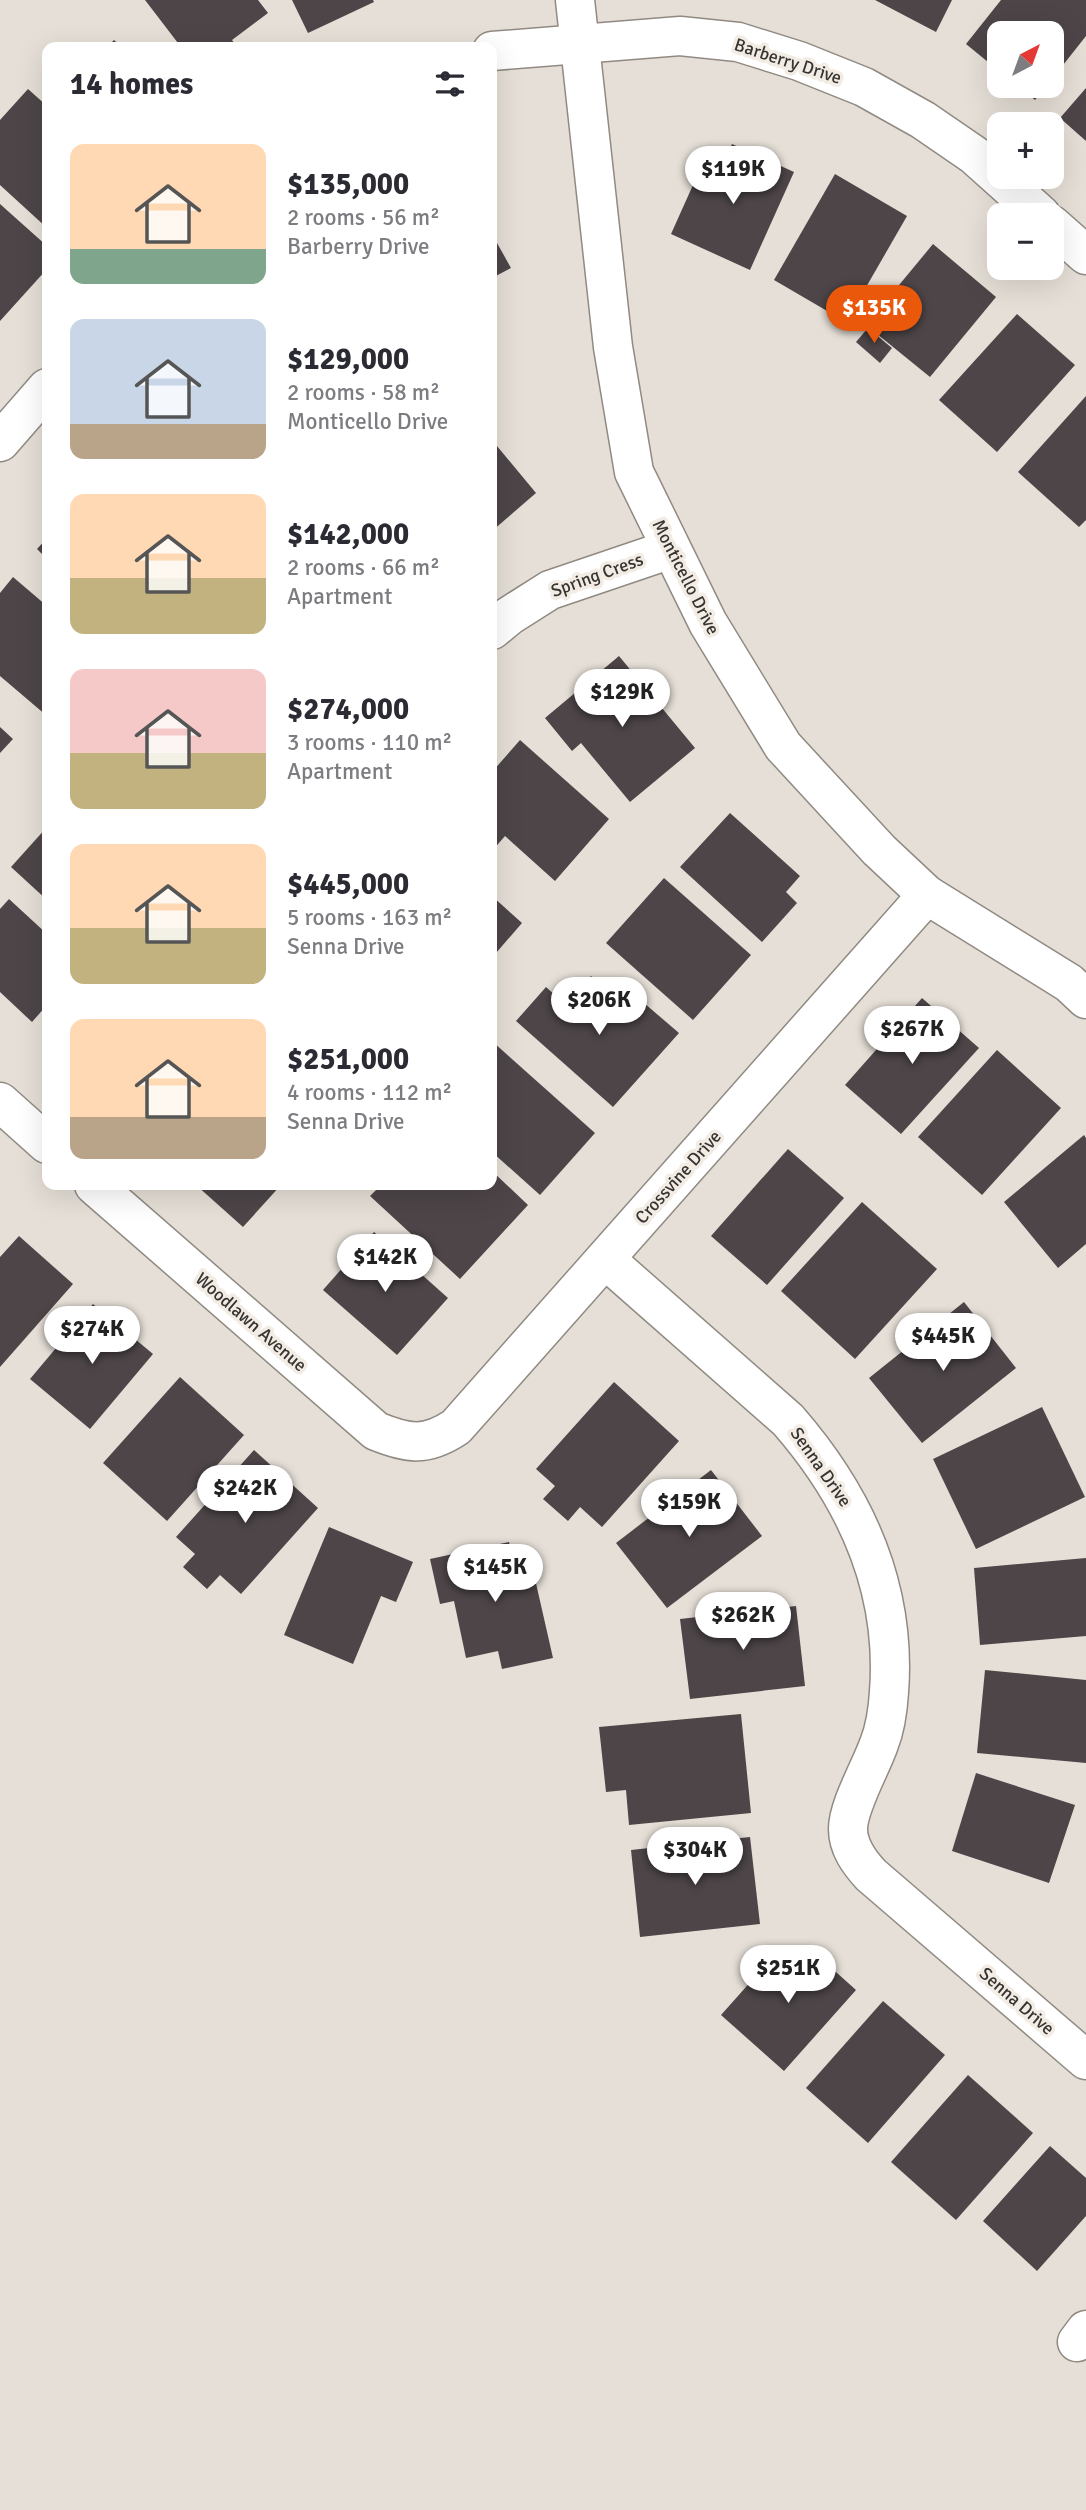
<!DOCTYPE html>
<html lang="en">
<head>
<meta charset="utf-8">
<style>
  body { margin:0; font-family:Signika,sans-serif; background:#f2f2f3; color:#2b2b33; height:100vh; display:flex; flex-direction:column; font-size:26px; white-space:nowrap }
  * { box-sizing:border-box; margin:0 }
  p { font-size:23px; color:#7c7c81 }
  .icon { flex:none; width:38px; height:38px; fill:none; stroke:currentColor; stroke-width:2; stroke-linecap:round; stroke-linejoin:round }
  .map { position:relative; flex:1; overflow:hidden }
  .details { position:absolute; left:42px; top:42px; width:455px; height:1148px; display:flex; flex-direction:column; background:#fff; border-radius:14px; box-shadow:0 7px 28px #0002 }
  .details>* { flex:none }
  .needle { width:46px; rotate:41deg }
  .fabs { position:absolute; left:987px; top:21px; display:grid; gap:14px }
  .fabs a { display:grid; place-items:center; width:77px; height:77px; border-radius:14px; background:#fff; box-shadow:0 7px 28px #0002; font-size:35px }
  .price { position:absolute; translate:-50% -60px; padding:0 16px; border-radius:24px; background:#fff; color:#222; font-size:23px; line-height:46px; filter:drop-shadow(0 2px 4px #0008) }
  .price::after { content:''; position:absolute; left:50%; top:42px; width:21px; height:16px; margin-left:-10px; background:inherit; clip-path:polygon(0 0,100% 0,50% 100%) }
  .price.active { background:#ea580c; color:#fff }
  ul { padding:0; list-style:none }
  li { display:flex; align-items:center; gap:21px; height:175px; padding:0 28px }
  li span { display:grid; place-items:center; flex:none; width:196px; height:140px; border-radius:14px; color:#555 }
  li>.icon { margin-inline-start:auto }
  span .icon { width:84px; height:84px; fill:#fffc; stroke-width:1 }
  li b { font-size:30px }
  h2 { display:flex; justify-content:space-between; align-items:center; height:84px; padding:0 28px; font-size:30px }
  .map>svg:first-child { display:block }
  .building { fill:#4d4548 }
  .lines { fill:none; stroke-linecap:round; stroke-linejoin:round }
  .minor-casing { stroke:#908a83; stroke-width:41 }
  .minor { stroke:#fff; stroke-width:38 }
  .labels { text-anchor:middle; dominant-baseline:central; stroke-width:7; stroke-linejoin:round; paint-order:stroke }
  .street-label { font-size:18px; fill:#373431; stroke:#f2ece4 }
</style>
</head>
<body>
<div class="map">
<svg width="1086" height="2510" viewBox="0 0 1086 2510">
  <rect width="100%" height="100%" fill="#e5dfd7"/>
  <g class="building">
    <path d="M145 0H258L268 13 232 40 237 47H181Z"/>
    <path d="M292 0H373L374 2 308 33Z"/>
    <path d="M875 0H952L936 32Z"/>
    <path d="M1001 0H1086V36L1052 79V33H999V71L966 44Z"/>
    <path d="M114 40 122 47H107Z"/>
    <path d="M1018 86H1046L1035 100Z"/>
    <path d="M1086 88V141L1060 118Z"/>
    <path d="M28 89 47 106V228L0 185V120Z"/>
    <path d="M732 144 794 172 750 270 671 234 706 156 723 164Z"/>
    <path d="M835 174 907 216 846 322 774 280Z"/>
    <path d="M0 204 47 246V269L0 321Z"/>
    <path d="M492 234 511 268 492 278Z"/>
    <path d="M933 244 996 297 930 377 866 325Z"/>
    <path d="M1017 314 1075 365 997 452 939 400Z"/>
    <path d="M868 328 892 348 880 363 856 342Z"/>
    <path d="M1086 396V520L1079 527 1018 472Z"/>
    <path d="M492 440 536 493 492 531Z"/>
    <path d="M47 538V559L37 549Z"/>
    <path d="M13 577 47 606V716L0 676V593Z"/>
    <path d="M619 656 695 748 630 802 581 743 572 751 545 718Z"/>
    <path d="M0 727 13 739 0 753Z"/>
    <path d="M520 740 609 819 555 881 505 836 492 851V772Z"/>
    <path d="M730 813 800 876 786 892 797 903 762 942 680 867Z"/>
    <path d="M47 827V900L11 867Z"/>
    <path d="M664 878 751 955 693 1020 606 943Z"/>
    <path d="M492 896 522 923 496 953 492 950Z"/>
    <path d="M9 899 47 934V1005L32 1022 0 992V909Z"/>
    <path d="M591 976 634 1015 644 1003 679 1033 613 1107 516 1021 546 987 566 1005Z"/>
    <path d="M922 998 979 1048 901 1134 845 1085Z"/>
    <path d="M493 1042 595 1133 540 1195 492 1152Z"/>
    <path d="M997 1050 1061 1108 982 1195 918 1137Z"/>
    <path d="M1084 1135 1086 1138V1244L1058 1268 1004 1202Z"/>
    <path d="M788 1149 844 1198 767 1285 711 1236Z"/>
    <path d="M492 1171 528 1205 460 1279 370 1196 381 1185H492Z"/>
    <path d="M196 1185H281L243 1227Z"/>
    <path d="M862 1202 937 1269 855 1359 781 1291Z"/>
    <path d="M374 1232 448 1298 397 1355 323 1290Z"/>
    <path d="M19 1236 73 1284 0 1367V1257Z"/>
    <path d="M964 1302 1016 1368 922 1443 869 1378Z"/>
    <path d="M93 1304 153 1354 90 1429 30 1379Z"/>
    <path d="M180 1377 244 1435 167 1521 103 1463Z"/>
    <path d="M614 1382 679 1441 602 1527 580 1507 568 1521 543 1499 555 1486 536 1469Z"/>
    <path d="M1042 1407 1085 1497 976 1549 933 1459Z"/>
    <path d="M254 1450 318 1508 241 1594 220 1575 207 1589 183 1567 195 1554 176 1537Z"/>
    <path d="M711 1470 762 1536 667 1608 616 1543Z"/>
    <path d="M329 1527 413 1562 396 1602 381 1596 353 1664 284 1635Z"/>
    <path d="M509 1542 513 1561 530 1557 553 1658 502 1669 498 1651 466 1658 454 1601 440 1604 430 1559Z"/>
    <path d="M1086 1558V1636L980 1645 974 1568Z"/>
    <path d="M796 1606 805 1686 690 1699 680 1619Z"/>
    <path d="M985 1670 1086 1680V1763L977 1753Z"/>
    <path d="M741 1714 751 1813 629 1825 626 1790 606 1792 599 1727Z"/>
    <path d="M976 1773 1075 1805 1049 1883 952 1851Z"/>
    <path d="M750 1837 760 1924 640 1937 631 1850Z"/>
    <path d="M807 1946 856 1990 784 2071 721 2015 779 1950 793 1962Z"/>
    <path d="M883 2001 945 2055 868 2143 806 2088Z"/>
    <path d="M968 2075 1033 2133 956 2220 891 2162Z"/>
    <path d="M1050 2146 1086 2178V2216L1037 2271 983 2221Z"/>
  </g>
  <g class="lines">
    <defs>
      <g id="minor">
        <path d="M575 0 613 347 634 472 708 623 783 746 879 850 927 895 1069 983 1086 999"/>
        <path d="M492 51 680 36 738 42 799 61 864 87 923 120 974 155 1041 215"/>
        <path d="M1052 225 1086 255"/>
        <path d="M0 442 47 388"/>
        <path d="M492 630 509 616 550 590 671 549"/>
        <path d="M0 1102 47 1144"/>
        <path d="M94 1185 376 1431C408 1444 426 1447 456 1427L927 895"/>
        <path d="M605 1259 788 1420C855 1497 897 1587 889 1692 888 1708 885 1729 879 1744 871 1767 848 1806 848 1829 848 1847 859 1862 871 1875L1086 2060"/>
        <path d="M1077 2342 1086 2330"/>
      </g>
    </defs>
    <use href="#minor" class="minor-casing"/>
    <use href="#minor" class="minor"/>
  </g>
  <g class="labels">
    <g class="street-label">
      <text transform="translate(788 61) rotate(18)">Barberry Drive</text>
      <text transform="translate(597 575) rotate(-20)">Spring Cress</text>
      <text transform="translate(686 577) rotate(63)">Monticello Drive</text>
      <text transform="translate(678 1177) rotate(-48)">Crossvine Drive</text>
      <text transform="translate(251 1322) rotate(41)">Woodlawn Avenue</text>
      <text transform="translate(821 1467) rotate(55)">Senna Drive</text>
      <text transform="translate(1017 2001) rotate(41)">Senna Drive</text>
    </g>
  </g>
</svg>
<div class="fabs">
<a><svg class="needle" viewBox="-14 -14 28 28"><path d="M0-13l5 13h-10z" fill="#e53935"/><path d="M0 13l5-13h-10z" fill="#7c7c81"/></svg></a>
<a>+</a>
<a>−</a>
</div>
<b class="price" style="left:733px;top:206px">$119K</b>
<b class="price active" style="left:874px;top:345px">$135K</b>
<b class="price" style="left:622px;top:729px">$129K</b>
<b class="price" style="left:599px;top:1037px">$206K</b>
<b class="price" style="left:912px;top:1066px">$267K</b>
<b class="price" style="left:385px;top:1294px">$142K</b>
<b class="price" style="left:92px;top:1366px">$274K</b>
<b class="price" style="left:943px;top:1373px">$445K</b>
<b class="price" style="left:245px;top:1525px">$242K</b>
<b class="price" style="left:689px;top:1539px">$159K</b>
<b class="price" style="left:495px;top:1604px">$145K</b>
<b class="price" style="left:743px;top:1652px">$262K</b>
<b class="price" style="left:695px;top:1887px">$304K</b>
<b class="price" style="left:788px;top:2005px">$251K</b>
<section class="details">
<h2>14 homes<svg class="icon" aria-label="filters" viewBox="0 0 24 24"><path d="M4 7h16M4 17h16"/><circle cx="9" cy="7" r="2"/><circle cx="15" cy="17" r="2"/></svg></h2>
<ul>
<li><span style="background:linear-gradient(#ffd9b3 75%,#7fa58c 0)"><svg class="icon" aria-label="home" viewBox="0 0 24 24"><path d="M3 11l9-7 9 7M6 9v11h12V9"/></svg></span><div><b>$135,000</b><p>2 rooms · 56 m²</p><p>Barberry Drive</p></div></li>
<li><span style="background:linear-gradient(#c9d6e8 75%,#b9a48a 0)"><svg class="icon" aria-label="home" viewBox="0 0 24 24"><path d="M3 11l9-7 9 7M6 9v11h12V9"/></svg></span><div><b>$129,000</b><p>2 rooms · 58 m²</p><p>Monticello Drive</p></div></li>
<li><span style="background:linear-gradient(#ffd9b3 60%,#c2b280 0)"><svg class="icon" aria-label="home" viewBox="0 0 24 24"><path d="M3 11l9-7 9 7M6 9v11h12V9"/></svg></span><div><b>$142,000</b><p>2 rooms · 66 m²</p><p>Apartment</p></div></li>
<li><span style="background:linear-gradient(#f6c9c9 60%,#c2b280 0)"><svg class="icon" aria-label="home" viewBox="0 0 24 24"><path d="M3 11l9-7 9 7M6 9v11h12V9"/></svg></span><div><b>$274,000</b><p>3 rooms · 110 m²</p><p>Apartment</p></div></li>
<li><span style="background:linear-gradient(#ffd9b3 60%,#c2b280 0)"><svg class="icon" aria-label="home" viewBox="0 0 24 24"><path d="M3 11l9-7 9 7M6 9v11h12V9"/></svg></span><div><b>$445,000</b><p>5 rooms · 163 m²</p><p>Senna Drive</p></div></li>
<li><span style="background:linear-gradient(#ffd9b3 70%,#b9a48a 0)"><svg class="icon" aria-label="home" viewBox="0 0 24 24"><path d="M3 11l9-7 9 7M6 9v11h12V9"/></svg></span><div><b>$251,000</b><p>4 rooms · 112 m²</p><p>Senna Drive</p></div></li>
</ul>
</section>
</div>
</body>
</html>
